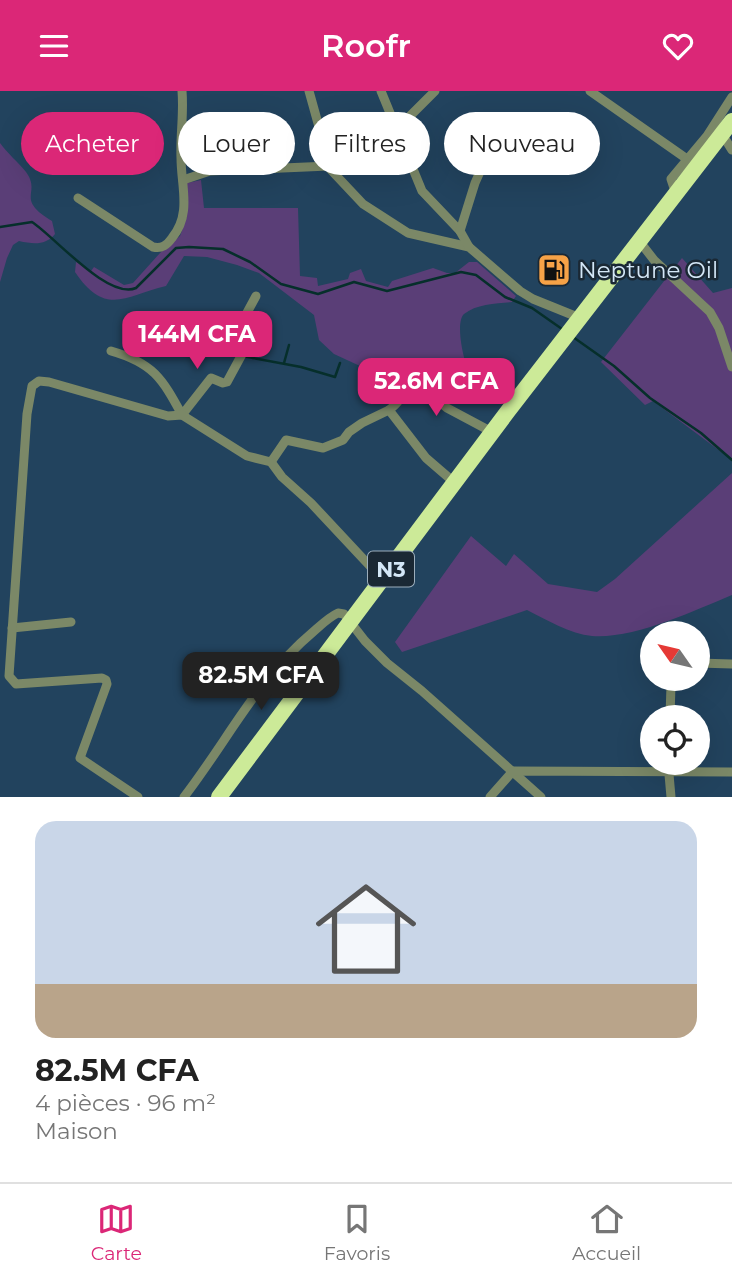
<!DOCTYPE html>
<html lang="fr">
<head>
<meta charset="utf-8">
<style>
  body { margin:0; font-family:Montserrat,sans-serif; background:#f2f2f2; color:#222; height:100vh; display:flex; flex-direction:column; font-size:26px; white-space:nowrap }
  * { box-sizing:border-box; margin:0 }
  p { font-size:23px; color:#767676 }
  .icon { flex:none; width:38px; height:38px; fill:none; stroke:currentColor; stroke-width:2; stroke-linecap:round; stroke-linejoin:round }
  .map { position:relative; height:706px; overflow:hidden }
  .sheet { display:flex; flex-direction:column; background:#fff; flex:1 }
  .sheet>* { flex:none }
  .top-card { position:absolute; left:21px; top:21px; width:691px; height:63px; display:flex; gap:14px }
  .needle { width:46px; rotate:304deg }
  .fabs { position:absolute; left:640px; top:530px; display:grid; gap:14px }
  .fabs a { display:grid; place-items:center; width:70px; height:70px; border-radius:50%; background:#fff; box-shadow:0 7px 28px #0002; font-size:35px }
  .price { position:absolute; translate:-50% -60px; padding:0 16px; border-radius:14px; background:#db2777; color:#fff; font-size:23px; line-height:46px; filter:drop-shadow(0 2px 4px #0008) }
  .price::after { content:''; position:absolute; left:50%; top:42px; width:21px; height:16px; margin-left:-10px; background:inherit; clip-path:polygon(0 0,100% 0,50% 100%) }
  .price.selected { background:#222; color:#fff }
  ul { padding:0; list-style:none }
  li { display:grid; align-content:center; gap:14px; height:371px; padding:0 35px }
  li span { display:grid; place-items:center; height:217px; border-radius:21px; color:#555 }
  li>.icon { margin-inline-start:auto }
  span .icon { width:126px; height:126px; fill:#fffc; stroke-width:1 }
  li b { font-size:30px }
  .pill { padding:0 24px; border-radius:32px; background:#fff; box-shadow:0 7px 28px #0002; font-size:24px; line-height:63px }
  .pill.selected { background:#db2777; color:#fff }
  header { display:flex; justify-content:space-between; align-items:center; height:91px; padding:0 35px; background:#db2777; color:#fff; font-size:32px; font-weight:600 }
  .dock { display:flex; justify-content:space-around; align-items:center; height:98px; border-top:2px solid #e0e0e0; background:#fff; font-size:19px; color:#767676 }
  .dock a { display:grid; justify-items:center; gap:4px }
  .dock .selected { color:#db2777 }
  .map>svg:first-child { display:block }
  .green { fill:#5a3e77 }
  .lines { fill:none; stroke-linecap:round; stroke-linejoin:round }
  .stream { stroke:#062f2b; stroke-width:2.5 }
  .street { stroke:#7b8867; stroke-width:9 }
  .highway { stroke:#ccea98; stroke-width:16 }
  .labels { text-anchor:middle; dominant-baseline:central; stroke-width:5; stroke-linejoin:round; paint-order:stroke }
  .shield { fill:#1a2834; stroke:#9caebc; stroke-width:2 }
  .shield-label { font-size:21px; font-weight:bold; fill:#d4e7f7 }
  .poi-label { font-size:23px; fill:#d4e7f7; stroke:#1a2834; text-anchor:start }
</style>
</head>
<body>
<header><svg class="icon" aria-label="menu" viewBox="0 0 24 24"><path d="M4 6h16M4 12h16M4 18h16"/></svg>Roofr<svg class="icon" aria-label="heart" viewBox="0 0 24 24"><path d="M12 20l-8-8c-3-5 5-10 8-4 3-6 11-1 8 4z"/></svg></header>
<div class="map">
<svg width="732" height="706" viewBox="0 0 732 706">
  <rect width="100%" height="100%" fill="#22435e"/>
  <g class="green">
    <path d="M0 52C8 63 18 71 26 81 42 103 14 107 52 130L55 143C45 155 33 153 19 150L13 154 7 167 0 191Z"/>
    <path d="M201 89 204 117H298L300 185 317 187 318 195 348 188 350 182 361 178 366 190 388 196 392 190 433 177 447 182H455L469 171H477L516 205 512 211C497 212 476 213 464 223 454 232 465 280 474 290 474 291 482 296 482 297L492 293 501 295 493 307 472 311 451 297 446 288 432 275 403 280 379 274 360 275 334 263 319 249 314 224 259 182 237 174 207 166 184 165 166 195C126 204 106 227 75 181L76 171 91 180 94 176 124 194 133 192 160 162 180 145 187 125V92Z"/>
    <path d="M682 167 713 202 732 197V369L653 310 645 314 601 271Z"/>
    <path d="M732 382V504C693 520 635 548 592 545 570 543 547 529 527 519L402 561 395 551 471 445 506 475 514 463 548 493 597 501 615 488Z"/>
  </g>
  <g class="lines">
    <g class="stream">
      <path d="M0 136 32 131C55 146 108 209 136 197L176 157 189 156 223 158 250 171 281 193 318 203 354 191 387 200 461 181 476 184 505 206 532 217 562 238"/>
      <path d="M230 245 226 262 301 276 335 286 340 272"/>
      <path d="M573 246 614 275 650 307 701 342 732 369"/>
      <path d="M253 267 256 251"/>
      <path d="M284 272 289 254"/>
    </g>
    <g class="street">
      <path d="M309 0 331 79 363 113 408 142 469 156 520 200 533 208 580 227"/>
      <path d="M381 0 422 100 460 140 469 156"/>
      <path d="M590 0 687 68"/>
      <path d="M722 43 732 59"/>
      <path d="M183 89 210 80 329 75 398 37 435 0"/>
      <path d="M676 103 671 88 707 45 732 6"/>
      <path d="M78 107 153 156C162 158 167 154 172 147 192 123 181 95 181 67 180 44 184 23 182 0"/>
      <path d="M460 140 475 92 483 74"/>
      <path d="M640 151 654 169 710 221 719 237 732 276"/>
      <path d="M111 260C153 272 162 287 182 324L211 287 223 292 227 291 247 254 242 231 256 205"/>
      <path d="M389 319C398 312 403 307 402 295L419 294 447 317 492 341"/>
      <path d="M271 371 286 349 323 357 343 349 349 341 362 332 389 319 426 367 455 392"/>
      <path d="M12 537 71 531"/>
      <path d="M698 572 732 573"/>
      <path d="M670 626 671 594 674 588"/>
      <path d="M668 672 671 706"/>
      <path d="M138 706 80 667 107 593 106 589 102 587 16 593 9 585 27 323 32 295 39 290 49 291 168 325 182 324 247 365 271 371 282 386 311 412 383 489"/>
      <path d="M184 706C228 649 257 588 313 541 321 534 329 526 338 522L344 523 365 550 387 572 422 600 541 706"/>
      <path d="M490 706 513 680 732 681"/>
    </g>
    <path class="highway" d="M219 706 508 320 732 30"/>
  </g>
  <defs>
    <symbol id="fuel-square" viewBox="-11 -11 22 22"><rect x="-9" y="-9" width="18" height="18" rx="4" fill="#f6a247" stroke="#1a2834"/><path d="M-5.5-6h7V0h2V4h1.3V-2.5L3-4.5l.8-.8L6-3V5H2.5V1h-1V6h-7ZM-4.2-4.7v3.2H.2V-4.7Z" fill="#111"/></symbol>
  </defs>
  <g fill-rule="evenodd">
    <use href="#fuel-square" x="535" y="160" width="38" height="38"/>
  </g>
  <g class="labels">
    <rect class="shield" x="368" y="460.5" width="46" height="35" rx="5"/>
    <g class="shield-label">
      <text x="391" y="478">N3</text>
    </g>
    <g class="poi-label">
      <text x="578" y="179">Neptune Oil</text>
    </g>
  </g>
</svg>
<div class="fabs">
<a><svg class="needle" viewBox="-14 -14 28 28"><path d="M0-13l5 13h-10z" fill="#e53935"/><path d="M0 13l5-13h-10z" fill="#767676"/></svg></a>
<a><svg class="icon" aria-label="locate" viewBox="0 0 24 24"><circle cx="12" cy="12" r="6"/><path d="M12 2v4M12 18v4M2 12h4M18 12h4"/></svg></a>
</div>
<b class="price" style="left:197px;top:280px">144M CFA</b>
<b class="price" style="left:436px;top:327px">52.6M CFA</b>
<b class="price selected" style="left:261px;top:621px">82.5M CFA</b>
<div class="top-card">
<a class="pill selected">Acheter</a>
<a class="pill">Louer</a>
<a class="pill">Filtres</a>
<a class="pill">Nouveau</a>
</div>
</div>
<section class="sheet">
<ul>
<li><span style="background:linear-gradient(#c9d6e8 75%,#b9a48a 0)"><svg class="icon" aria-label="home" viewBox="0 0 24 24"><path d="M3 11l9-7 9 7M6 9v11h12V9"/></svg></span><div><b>82.5M CFA</b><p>4 pièces · 96 m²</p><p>Maison</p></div></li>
</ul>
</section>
<nav class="dock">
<a class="selected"><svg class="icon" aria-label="map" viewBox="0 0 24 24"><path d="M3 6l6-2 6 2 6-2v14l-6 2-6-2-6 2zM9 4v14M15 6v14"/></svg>Carte</a>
<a><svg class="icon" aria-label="saved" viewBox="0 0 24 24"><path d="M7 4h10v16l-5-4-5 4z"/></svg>Favoris</a>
<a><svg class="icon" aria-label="home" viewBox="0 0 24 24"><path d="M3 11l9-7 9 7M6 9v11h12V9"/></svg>Accueil</a>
</nav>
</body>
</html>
